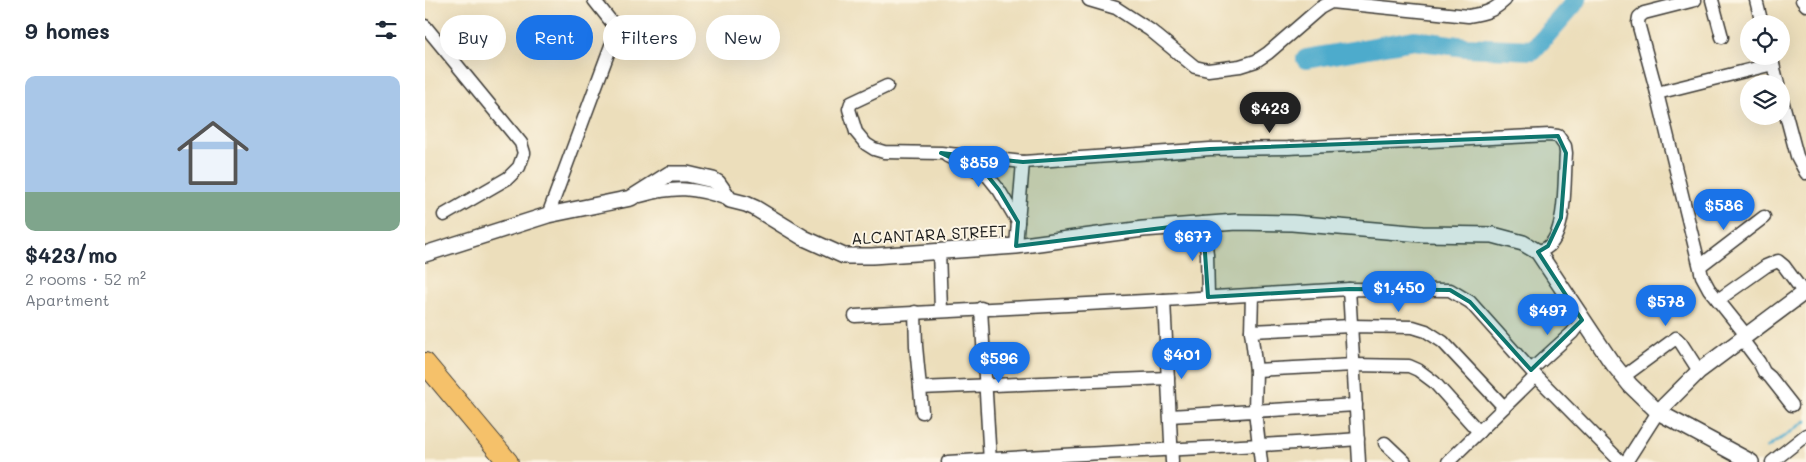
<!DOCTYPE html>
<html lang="en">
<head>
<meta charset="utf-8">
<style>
  body { margin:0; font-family:Mali,sans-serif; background:#f6f6f7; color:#1f2937; height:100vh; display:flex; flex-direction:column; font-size:19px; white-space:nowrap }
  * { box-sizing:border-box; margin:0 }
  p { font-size:16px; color:#747a83 }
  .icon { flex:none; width:28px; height:28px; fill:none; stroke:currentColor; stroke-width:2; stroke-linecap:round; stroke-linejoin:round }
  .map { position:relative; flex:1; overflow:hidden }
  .sheet { display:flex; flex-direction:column; background:#fff; width:425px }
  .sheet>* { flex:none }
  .hud { position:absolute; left:15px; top:15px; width:475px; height:45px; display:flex; gap:10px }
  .tools { position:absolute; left:1315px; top:15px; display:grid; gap:10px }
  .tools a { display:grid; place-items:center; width:50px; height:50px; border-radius:50%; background:#fff; box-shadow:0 5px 20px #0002; font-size:25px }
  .price { position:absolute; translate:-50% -42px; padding:0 11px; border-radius:18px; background:#1a73e8; color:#fff; font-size:16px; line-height:32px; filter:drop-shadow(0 1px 2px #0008) }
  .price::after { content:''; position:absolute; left:50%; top:30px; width:15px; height:11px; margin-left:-8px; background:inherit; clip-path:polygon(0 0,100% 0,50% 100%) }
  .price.active { background:#222; color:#fff }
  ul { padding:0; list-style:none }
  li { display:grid; align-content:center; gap:10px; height:265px; padding:0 25px }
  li+li { border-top:1px solid #e0e1e3 }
  li span { display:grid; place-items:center; height:155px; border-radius:10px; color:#555 }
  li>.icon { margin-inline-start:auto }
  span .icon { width:90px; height:90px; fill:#fffc; stroke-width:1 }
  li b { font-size:21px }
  h2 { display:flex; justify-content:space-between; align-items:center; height:60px; padding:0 25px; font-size:21px }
  .chip { padding:0 18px; border-radius:22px; background:#fff; box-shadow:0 5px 20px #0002; font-size:18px; line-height:45px }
  .chip.active { background:#1a73e8; color:#fff }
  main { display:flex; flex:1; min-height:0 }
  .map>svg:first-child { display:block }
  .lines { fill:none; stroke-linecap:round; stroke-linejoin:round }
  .stream { stroke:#4eabcc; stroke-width:3 }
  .river { stroke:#4eabcc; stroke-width:20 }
  .minor-casing { stroke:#3b3934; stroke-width:15 }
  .tertiary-casing { stroke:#3b3934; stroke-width:18 }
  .primary-casing { stroke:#3b3934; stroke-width:22 }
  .minor { stroke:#fff; stroke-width:12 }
  .tertiary { stroke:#fff; stroke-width:15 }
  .primary { stroke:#f5c16b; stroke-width:20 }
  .marked { fill:#0f766e; fill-opacity:0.2; stroke:#0f766e; stroke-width:4; stroke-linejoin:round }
  .labels { text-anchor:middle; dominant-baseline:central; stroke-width:4; stroke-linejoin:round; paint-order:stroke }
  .street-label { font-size:16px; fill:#1c1c1c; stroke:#fcf5e5 }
</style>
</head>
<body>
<main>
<section class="sheet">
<h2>9 homes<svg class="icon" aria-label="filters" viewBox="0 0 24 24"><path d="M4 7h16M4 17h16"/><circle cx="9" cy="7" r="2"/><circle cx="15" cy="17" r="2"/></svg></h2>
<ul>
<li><span style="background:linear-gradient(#a9c7e8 75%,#7fa58c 0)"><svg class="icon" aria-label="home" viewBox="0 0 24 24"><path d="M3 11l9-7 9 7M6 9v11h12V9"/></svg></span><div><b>$423/mo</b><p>2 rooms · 52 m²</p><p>Apartment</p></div></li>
</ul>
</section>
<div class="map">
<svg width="1381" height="462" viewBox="0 0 1381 462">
  <rect width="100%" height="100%" fill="#fcf5e5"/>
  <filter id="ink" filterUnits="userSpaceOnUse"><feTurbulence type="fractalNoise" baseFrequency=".02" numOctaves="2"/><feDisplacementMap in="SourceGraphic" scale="10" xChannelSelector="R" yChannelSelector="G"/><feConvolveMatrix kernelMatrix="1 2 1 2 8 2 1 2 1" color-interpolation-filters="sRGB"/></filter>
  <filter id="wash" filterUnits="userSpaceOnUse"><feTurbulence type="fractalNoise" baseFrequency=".0096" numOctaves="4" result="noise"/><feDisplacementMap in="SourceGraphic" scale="20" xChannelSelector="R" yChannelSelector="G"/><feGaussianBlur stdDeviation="1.12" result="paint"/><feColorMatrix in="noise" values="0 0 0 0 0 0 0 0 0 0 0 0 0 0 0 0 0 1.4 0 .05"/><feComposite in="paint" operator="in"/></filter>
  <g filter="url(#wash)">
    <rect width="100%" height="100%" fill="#ecdebb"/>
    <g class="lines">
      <path class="stream" d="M1342 448 1381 421"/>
      <path class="river" d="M881 59 989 40 1040 47 1108 50 1152 0"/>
    </g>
  </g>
  <g filter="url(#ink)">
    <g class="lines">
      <defs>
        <g id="minor">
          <path d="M664 0 691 8 725 30 770 67 783 70 815 66 831 61 843 53 895 8 906 2 1043 16C1060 13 1067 12 1080 0"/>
          <path d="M1270 0 1219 13 1214 17 1213 23 1232 93 1277 276 1284 289 1321 335"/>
          <path d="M1287 0 1297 37"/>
          <path d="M1331 0 1337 24"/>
          <path d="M1377 0 1381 5"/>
          <path d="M0 26 96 143 99 153 94 167 83 178 19 215"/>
          <path d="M1346 57 1353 84"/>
          <path d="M462 86 426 103 424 109 431 132 441 144 449 149 459 152 516 153 598 162 785 149 863 148 1125 135 1133 136 1140 146 1141 153C1139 177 1142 229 1124 246 1121 249 1116 250 1113 252"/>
          <path d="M1232 93 1348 64"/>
          <path d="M1356 96 1372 156 1381 173"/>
          <path d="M522 156 562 175 574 190 593 222"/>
          <path d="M215 196C251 186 269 187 305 200"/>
          <path d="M123 215 191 32 188 24 169 0"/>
          <path d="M778 223 782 254 783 297"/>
          <path d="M591 246 598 162"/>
          <path d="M514 250 516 311"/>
          <path d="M1275 266 1339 217"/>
          <path d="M924 289 934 462"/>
          <path d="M827 295 826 331 831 370 830 411 836 462"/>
          <path d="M739 300 747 462"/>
          <path d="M1293 300 1341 266 1353 261 1359 266 1379 293"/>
          <path d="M556 308 565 462"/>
          <path d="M490 312 491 346 495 388"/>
          <path d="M430 316 739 300 924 289 1025 290 1045 302 1111 376 1196 462"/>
          <path d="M826 331 926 326 988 327 1001 331 1018 342 1079 407"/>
          <path d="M1316 338 1334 362 1339 372 1345 377 1367 405"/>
          <path d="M831 370 929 365 984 366 993 370 1009 382 1054 432"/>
          <path d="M1106 370 1147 333 1157 320"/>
          <path d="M1198 377 1251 338 1256 343 1274 371"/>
          <path d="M497 412 495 388 743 378"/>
          <path d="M745 416 931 405"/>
          <path d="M960 443 980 462"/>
          <path d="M523 462C660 452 797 449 933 439"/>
          <path d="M1023 462 1111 376"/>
          <path d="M1201 462 1233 412"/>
          <path d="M1347 462 1381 435"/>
        </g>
        <g id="tertiary">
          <path d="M0 254 123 215 206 198 244 174H262L288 180 293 183 305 200 321 204 330 208 379 238 419 256H447L591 246 718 229 811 222 867 223 997 234 1068 235 1098 243 1113 252 1185 360 1205 385 1233 412 1326 462"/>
          <path d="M1233 412 1274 371 1381 291"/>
        </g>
        <path id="primary" d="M0 363 83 462"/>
      </defs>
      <use href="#minor" class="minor-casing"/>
      <use href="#tertiary" class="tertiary-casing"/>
      <use href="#primary" class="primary-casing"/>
      <use href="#minor" class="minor"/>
      <use href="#tertiary" class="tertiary"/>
      <use href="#primary" class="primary"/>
    </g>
  </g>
  <path class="marked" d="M1133 136 1141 153 1136 218 1123 246 1113 252 1157 320 1106 370 1045 302 1025 290 924 289 783 297 778 223 591 246 593 222 574 190 562 175 516 153 598 162 785 149Z"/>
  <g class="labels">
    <g class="street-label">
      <text transform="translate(504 234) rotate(-3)">ALCANTARA STREET</text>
    </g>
  </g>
</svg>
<div class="tools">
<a><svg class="icon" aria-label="locate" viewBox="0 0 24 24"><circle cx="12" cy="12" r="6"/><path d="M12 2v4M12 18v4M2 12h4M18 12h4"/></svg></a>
<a><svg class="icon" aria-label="layers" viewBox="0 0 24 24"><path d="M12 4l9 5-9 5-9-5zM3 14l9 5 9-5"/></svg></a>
</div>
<b class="price active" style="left:845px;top:134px">$423</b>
<b class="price" style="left:554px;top:188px">$859</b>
<b class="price" style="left:1299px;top:231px">$586</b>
<b class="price" style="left:768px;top:262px">$677</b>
<b class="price" style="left:974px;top:313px">$1,450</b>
<b class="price" style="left:1241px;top:327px">$578</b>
<b class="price" style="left:1123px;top:336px">$497</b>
<b class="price" style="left:757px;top:380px">$401</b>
<b class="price" style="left:574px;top:384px">$596</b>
<div class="hud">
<a class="chip">Buy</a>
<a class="chip active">Rent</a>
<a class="chip">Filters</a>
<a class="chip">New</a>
</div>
</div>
</main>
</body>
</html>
